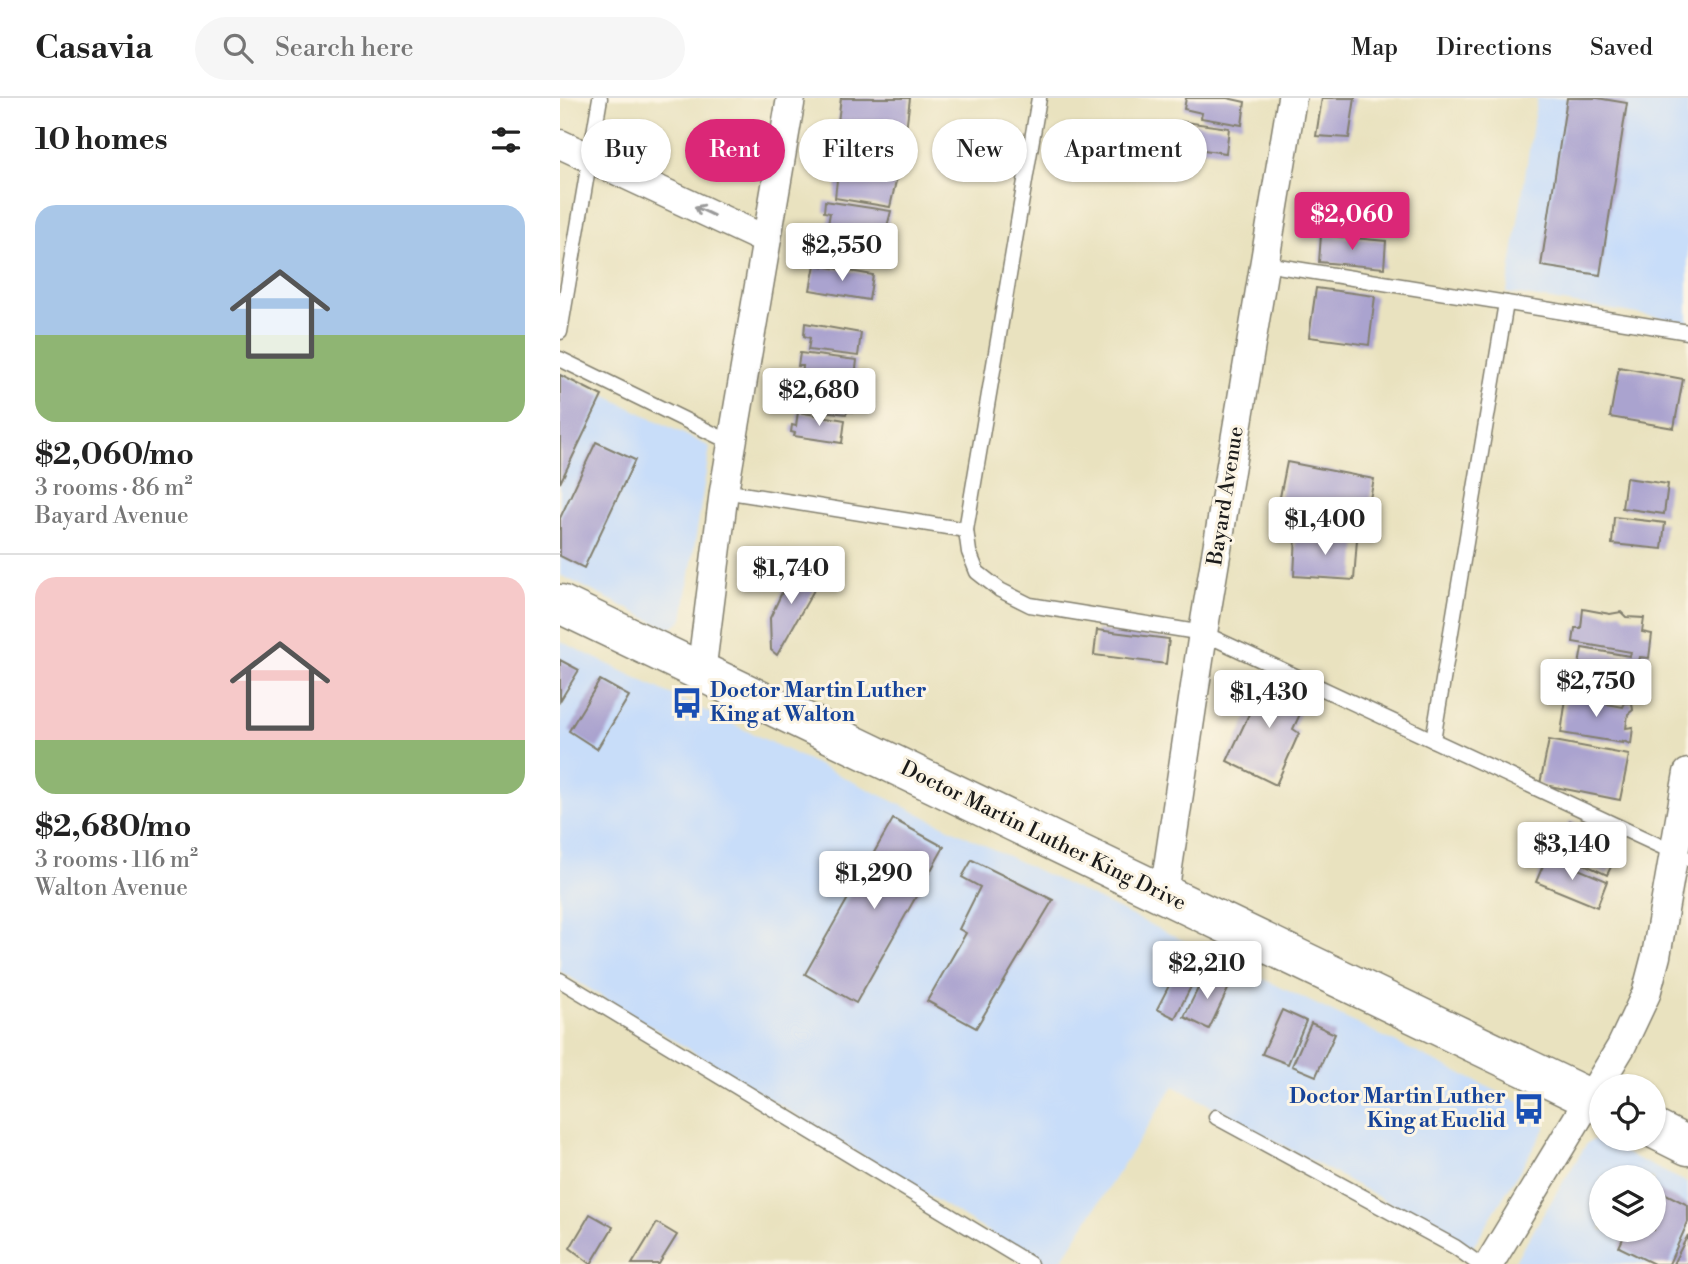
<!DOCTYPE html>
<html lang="en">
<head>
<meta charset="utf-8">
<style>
  body { margin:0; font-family:"Libre Bodoni",serif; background:#f6f6f6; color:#222; height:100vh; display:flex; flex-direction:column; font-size:26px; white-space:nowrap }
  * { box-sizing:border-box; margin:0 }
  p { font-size:23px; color:#767676 }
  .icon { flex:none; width:38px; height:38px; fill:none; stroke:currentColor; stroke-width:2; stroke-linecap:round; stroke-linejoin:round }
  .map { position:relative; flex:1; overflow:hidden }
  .drawer { display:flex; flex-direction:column; background:#fff; width:560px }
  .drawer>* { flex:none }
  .banner { position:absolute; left:21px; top:21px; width:665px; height:63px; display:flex; gap:14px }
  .fabs { position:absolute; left:1029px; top:976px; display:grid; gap:14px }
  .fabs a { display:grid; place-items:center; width:77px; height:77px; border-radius:50%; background:#fff; box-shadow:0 2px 5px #0004; font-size:35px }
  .price { position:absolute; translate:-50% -60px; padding:0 16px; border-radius:7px; background:#fff; color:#222; font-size:23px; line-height:46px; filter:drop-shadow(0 2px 4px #0008) }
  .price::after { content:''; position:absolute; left:50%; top:42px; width:21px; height:16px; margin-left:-10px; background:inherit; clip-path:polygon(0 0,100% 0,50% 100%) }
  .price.active { background:#db2777; color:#fff }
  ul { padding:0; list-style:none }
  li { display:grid; align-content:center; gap:14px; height:371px; padding:0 35px }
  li+li { border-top:2px solid #e0e0e0 }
  li span { display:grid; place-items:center; height:217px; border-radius:21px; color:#555 }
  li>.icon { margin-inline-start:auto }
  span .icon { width:126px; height:126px; fill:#fffc; stroke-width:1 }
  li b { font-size:30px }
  h2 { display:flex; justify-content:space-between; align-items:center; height:84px; padding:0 35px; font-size:30px }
  .chip { padding:0 24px; border-radius:32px; background:#fff; box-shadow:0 2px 5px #0004; font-size:24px; line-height:63px }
  .chip.active { background:#db2777; color:#fff }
  header { display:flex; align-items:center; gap:42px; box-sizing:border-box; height:98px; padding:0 35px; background:#fff; border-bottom:2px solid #e0e0e0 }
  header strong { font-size:33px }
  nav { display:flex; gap:38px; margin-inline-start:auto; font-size:24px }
  .search { width:490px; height:63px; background:#f6f6f6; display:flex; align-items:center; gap:18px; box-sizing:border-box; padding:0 24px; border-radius:38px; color:#767676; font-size:26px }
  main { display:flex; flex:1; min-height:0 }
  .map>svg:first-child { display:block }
  .built { fill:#c8ddf9; fill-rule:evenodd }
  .building { fill:#aaa3cf }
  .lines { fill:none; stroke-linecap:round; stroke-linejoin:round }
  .lane-casing { stroke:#827f6e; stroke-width:17 }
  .street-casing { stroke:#827f6e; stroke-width:31 }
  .secondary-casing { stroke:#827f6e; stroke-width:41 }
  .lane { stroke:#fff; stroke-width:14 }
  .street { stroke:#fff; stroke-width:28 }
  .secondary { stroke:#fff; stroke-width:38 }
  .oneway { stroke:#999 }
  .labels { text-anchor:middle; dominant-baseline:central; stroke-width:6; stroke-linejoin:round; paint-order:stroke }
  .street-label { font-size:21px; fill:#1c1c1c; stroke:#fcf5e5 }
  .transit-label { font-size:21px; font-weight:bold; fill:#164399; stroke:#fcf5e5; text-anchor:start }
</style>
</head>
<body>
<header>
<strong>Casavia</strong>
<div class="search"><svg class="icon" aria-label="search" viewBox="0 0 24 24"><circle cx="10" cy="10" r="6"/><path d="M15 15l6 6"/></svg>Search here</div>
<nav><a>Map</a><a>Directions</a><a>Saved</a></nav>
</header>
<main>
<section class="drawer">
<h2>10 homes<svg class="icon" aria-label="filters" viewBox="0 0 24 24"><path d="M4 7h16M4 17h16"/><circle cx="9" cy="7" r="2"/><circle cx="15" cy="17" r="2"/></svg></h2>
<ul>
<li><span style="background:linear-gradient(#a9c7e8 60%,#8fb573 0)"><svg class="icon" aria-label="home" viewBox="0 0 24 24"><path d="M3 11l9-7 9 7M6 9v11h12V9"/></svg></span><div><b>$2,060/mo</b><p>3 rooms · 86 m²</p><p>Bayard Avenue</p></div></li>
<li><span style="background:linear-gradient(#f6c9c9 75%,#8fb573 0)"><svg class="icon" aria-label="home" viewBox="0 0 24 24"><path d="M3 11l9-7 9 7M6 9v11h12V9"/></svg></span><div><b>$2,680/mo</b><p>3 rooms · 116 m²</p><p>Walton Avenue</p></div></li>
</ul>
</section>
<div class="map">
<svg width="1128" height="1166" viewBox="0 0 1128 1166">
  <rect width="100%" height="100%" fill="#fcf5e5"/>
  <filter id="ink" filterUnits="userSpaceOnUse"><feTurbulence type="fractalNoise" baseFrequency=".0143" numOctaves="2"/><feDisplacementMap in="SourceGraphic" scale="14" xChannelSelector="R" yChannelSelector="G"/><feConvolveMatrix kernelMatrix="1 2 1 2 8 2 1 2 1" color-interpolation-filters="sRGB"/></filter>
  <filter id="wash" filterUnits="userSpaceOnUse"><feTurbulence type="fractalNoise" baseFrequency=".00686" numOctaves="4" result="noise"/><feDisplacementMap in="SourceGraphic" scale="28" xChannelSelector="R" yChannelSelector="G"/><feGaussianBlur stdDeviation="1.57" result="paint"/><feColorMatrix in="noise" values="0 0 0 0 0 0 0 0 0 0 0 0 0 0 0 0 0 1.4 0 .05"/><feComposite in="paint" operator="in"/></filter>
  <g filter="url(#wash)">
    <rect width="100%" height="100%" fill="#e9e2bf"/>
    <g class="built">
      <path d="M977 0H1128V224L947 195Z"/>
      <path d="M0 275 150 349 123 521 114 529H105L0 477Z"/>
      <path d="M0 543 976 1012 984 1019 985 1031 982 1036 912 1150 614 988 499 1166H481L0 873Z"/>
      <path d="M1032 1042H1038L1128 1085V1166H953L1027 1045ZM1041 1080H1094V1132H1041Z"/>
    </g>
    <g id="blocks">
      <g class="building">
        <path d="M281 0H350L346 32 278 24Z"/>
        <path d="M626 0H667L685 4 682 27 641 20 642 15 624 11Z"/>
        <path d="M762 0H795L789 40 756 38Z"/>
        <path d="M1007 0H1037L1067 5 1040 177 981 168Z"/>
        <path d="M618 23 669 30 666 55 614 48Z"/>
        <path d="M276 31 333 38 329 69 272 61Z"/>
        <path d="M279 68 337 79 330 109 275 100 277 82 271 81 270 69 278 71Z"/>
        <path d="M265 103 331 113 324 141 267 132 270 115 264 114Z"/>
        <path d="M260 136 315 143 311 170 263 163 264 147H258Z"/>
        <path d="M761 137 826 143 824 170 759 164Z"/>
        <path d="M255 167 313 177 309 202 250 192Z"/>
        <path d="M756 190 815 198 809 247 749 239Z"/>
        <path d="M245 225 301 235 298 258 248 252 250 240 244 238Z"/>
        <path d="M240 255 297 262 294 288 242 281 243 268H238Z"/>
        <path d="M1059 269 1123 281 1114 330 1050 319Z"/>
        <path d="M0 277 42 298 0 385Z"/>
        <path d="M235 283 291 292V297L304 296 301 314 288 313 286 316 238 310 239 298 234 295Z"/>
        <path d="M238 314 285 322 282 345 234 338 235 335 231 334 232 327 236 328Z"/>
        <path d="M36 344 75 362 24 470 0 458V420Z"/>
        <path d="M727 364 814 381 804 430 717 414Z"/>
        <path d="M1066 380 1108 386 1104 416 1062 410Z"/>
        <path d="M1054 419 1105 425 1102 451 1052 446Z"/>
        <path d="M736 437 797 441 794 482 734 478Z"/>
        <path d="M233 471 262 478 217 557 211 552 210 520Z"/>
        <path d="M1023 511 1050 516 1061 514 1066 519 1084 520 1082 534 1092 536 1089 560 1080 559 1076 577 1083 578 1081 592 1074 591 1073 595 1016 585 1022 550 1070 558 1071 554 1013 544 1015 530H1021Z"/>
        <path d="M537 532 609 541 606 566 534 557Z"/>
        <path d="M0 562 19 572 0 603Z"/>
        <path d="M701 578 749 597 733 631 739 635 716 687 667 663 690 614 687 610Z"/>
        <path d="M40 582 69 598 37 651 9 633Z"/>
        <path d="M1007 594 1044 600 1047 606 1063 609 1065 605H1072L1073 612 1068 616 1066 630 1073 629 1071 646 1063 643V645L1001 635Z"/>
        <path d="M989 642 1069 657 1060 702 980 686Z"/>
        <path d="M333 721 384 749 296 905 245 876Z"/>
        <path d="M1010 723 1061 748 1047 777 998 754Z"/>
        <path d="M987 758 1047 783 1037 809 976 784Z"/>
        <path d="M412 762 493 802 416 930 367 903 406 835 399 831 420 789 402 779Z"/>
        <path d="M621 864 639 873 615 920 597 911Z"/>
        <path d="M645 876 670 887 649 931 624 919Z"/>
        <path d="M722 912 746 923 728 966 702 956Z"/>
        <path d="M751 925 775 936 756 978 732 968Z"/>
        <path d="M1094 1090 1128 1107V1124L1109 1166H1094L1059 1149 1067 1132H1094Z"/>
        <path d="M30 1116 53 1129 31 1166 10 1150Z"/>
        <path d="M97 1125 117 1137 99 1166H72Z"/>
        <path d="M1128 1137V1166H1113Z"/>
      </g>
    </g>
  </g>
  <g filter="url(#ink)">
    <use href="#blocks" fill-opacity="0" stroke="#827f6e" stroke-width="2"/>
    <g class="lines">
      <defs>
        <g id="lane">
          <path d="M479 0 406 432 409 454 417 474 440 492 470 507 643 535 1128 761"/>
          <path d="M705 166 1128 234"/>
          <path d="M0 234 40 0"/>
          <path d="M0 261 172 345"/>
          <path d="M164 393 406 432"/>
          <path d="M873 642 946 205"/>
          <path d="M0 882 470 1166"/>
          <path d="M656 1019 895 1149 919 1166"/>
        </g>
        <g id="street">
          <path d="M0 46 206 142"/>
          <path d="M141 575 164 393 231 0"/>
          <path d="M604 796 643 535 732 0"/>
          <path d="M929 1166 1061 949 1086 896 1096 858 1128 675"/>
        </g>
        <g id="secondary">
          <path d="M0 506 1041 1006"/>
          <path d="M1094 1031 1128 1048"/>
        </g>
      </defs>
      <use href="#lane" class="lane-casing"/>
      <use href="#street" class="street-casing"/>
      <use href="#secondary" class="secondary-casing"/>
      <use href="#lane" class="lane"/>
      <use href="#street" class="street"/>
      <use href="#secondary" class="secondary"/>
    </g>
    <defs><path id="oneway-shaft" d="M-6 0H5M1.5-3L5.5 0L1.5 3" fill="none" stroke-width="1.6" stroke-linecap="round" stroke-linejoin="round" transform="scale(1.75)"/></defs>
    <use class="oneway" href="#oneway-shaft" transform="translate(144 113) rotate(-155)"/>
  </g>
  <defs>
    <symbol id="bus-bare" viewBox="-9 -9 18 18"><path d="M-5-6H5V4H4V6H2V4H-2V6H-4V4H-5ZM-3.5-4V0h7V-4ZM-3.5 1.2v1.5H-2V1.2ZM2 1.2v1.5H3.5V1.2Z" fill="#1a4fb4" stroke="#fcf5e5" stroke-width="2.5" paint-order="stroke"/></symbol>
  </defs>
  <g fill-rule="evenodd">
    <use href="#bus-bare" x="105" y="583" width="44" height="44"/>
    <use href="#bus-bare" x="947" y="989" width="44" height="44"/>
  </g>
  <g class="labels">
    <g class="street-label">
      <text transform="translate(666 398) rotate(-81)">Bayard Avenue</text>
      <text transform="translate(483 738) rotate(26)">Doctor Martin Luther King Drive</text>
    </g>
    <g class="transit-label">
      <text x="150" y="593">Doctor Martin Luther<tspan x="150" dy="24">King at Walton</tspan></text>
      <text x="946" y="999" text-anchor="end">Doctor Martin Luther<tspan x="946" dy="24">King at Euclid</tspan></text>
    </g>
  </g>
</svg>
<div class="fabs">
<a><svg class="icon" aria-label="locate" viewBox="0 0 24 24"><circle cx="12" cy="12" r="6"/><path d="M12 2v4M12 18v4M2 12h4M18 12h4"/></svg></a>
<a><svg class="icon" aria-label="layers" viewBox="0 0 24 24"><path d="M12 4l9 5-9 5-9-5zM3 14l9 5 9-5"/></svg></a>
</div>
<b class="price active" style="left:792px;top:154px">$2,060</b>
<b class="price" style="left:282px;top:185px">$2,550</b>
<b class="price" style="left:259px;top:330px">$2,680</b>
<b class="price" style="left:765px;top:459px">$1,400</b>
<b class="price" style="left:231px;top:508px">$1,740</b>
<b class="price" style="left:1036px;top:621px">$2,750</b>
<b class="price" style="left:709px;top:632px">$1,430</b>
<b class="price" style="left:1012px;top:784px">$3,140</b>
<b class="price" style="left:314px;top:813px">$1,290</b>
<b class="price" style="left:647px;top:903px">$2,210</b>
<div class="banner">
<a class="chip">Buy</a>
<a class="chip active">Rent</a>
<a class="chip">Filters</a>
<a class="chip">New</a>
<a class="chip">Apartment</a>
</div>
</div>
</main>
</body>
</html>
